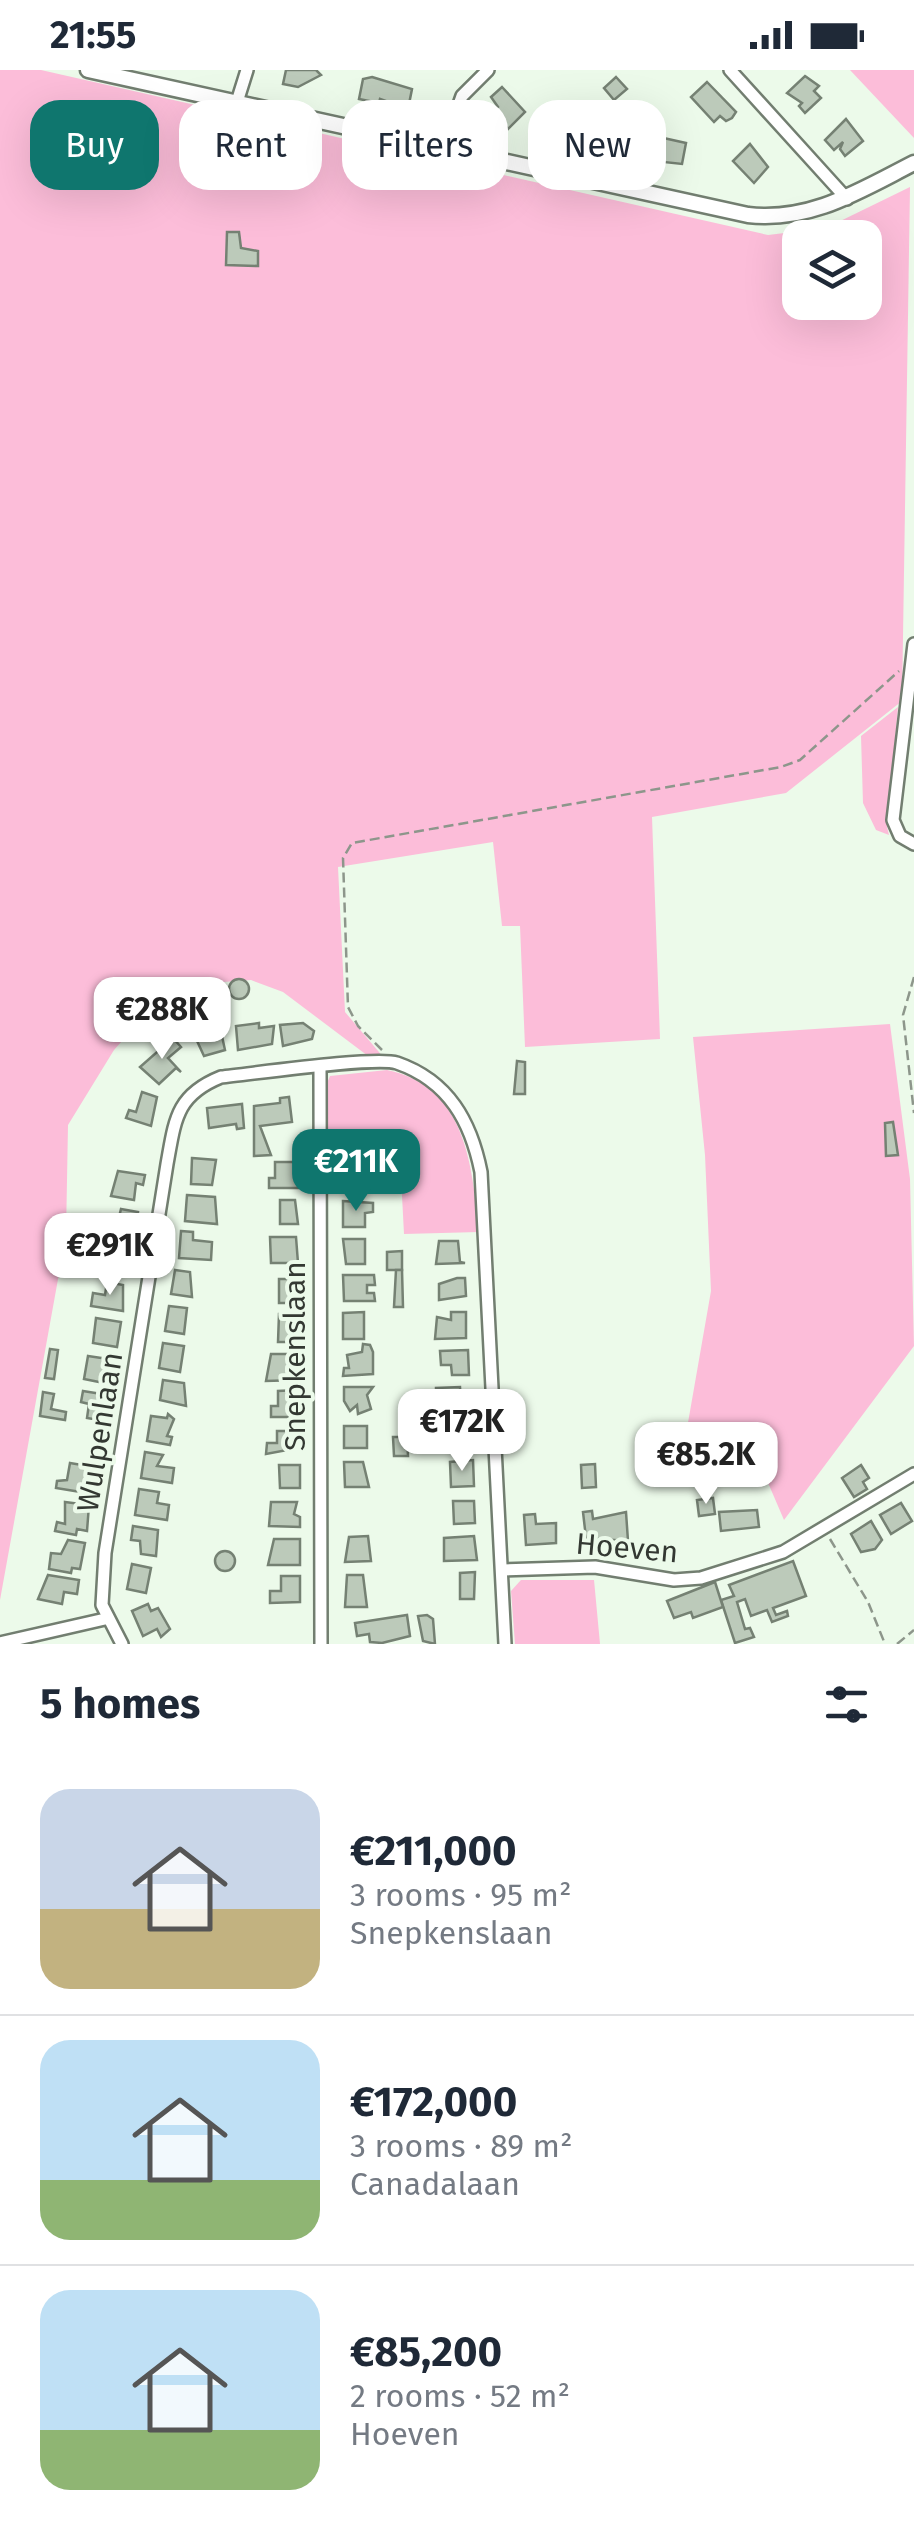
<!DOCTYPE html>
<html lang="en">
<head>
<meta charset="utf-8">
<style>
  body { margin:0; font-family:"Fira Sans",sans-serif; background:#f6f6f7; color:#1f2937; height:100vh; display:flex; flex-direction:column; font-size:38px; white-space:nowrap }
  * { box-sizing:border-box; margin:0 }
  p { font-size:32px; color:#747a83 }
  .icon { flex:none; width:55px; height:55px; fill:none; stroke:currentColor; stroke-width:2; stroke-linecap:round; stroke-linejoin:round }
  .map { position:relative; height:1574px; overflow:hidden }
  .panel { display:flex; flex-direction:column; background:#fff; flex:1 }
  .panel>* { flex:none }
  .guide { position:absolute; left:30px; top:30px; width:855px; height:90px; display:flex; gap:20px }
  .fabs { position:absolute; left:782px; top:150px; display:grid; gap:20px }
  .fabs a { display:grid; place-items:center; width:100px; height:100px; border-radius:20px; background:#fff; box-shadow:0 10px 40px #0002; font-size:50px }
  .price { position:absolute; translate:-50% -85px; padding:0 22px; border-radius:20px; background:#fff; color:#222; font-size:32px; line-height:65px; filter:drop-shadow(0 2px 5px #0008) }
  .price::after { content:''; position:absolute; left:50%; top:60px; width:30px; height:22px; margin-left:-15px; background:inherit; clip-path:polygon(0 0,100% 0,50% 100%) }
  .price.on { background:#0f766e; color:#fff }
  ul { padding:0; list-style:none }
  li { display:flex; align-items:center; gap:30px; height:250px; padding:0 40px }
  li+li { border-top:2px solid #e0e1e3 }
  li span { display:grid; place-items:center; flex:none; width:280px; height:200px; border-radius:30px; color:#555 }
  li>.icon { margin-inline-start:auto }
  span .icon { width:120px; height:120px; fill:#fffc; stroke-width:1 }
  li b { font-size:42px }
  h2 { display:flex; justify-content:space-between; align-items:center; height:120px; padding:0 40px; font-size:42px }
  .pill { padding:0 35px; border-radius:30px; background:#fff; box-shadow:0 10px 40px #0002; font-size:35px; line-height:90px }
  .pill.on { background:#0f766e; color:#fff }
  .status { display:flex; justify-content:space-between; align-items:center; height:70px; padding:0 50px; background:#fff; direction:ltr }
  .status svg { height:28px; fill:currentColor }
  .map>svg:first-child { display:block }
  .green { fill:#fcbdd9; fill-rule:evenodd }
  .building { fill:#bccaba; stroke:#758173; stroke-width:2.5 }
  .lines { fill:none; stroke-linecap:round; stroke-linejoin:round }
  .minor-casing { stroke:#727e70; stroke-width:16 }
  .tertiary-casing { stroke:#727e70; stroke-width:19 }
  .path { stroke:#8d968b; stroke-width:2.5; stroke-dasharray:10 5; stroke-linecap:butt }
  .minor { stroke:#fff; stroke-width:11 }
  .tertiary { stroke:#fff; stroke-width:14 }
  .labels { text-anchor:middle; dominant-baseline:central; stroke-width:8; stroke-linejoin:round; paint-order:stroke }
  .street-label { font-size:30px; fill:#333832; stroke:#ecfaea }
</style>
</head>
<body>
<div class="status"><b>21:55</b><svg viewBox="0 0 49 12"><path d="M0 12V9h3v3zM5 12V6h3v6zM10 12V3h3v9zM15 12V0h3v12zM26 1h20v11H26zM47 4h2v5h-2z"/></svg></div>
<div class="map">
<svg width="914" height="1574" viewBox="0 0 914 1574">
  <rect width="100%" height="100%" fill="#ecfaea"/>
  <g class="green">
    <path d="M0 0H41L768 165 826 158 910 117 902 631 786 723 652 747 660 969 525 977 520 856H502L493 772 338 797 345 942 384 988 372 989 283 922 251 910 209 913 131 961 114 980 68 1055 66 1165 0 1530ZM800 168H865V232H800Z"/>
    <path d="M850 0H914V68Z"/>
    <path d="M898 637 887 757 889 765 876 760 863 733 861 666Z"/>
    <path d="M890 954 910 1109 914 1276 784 1450 760 1394 682 1387 711 1221 705 1085 693 967Z"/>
    <path d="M387 1000C467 1016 472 1097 479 1162L404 1164 400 1087H327L325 1018 330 1006Z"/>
    <path d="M521 1510H594L600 1574H515L511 1521Z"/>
  </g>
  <g class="building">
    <path d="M286 0H316L321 5 298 17 283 14Z"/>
    <path d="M805 6 819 16 814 21 821 28 805 43 799 36 802 33 787 23Z"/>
    <path d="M372 7 412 19 408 39 380 29 379 33 359 29 363 9Z"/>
    <path d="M616 7 627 19 614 30 604 18Z"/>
    <path d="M707 12 736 42 732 48 726 51 720 46 714 52 691 27Z"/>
    <path d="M502 17 525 42 508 59 497 48 489 54 478 43 486 35 493 43 498 37 491 27Z"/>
    <path d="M582 42 589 50 588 60 607 64 603 81 580 76 564 59Z"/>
    <path d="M846 49 863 71 845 86 840 79 843 72 834 80 825 70Z"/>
    <path d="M650 65 686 73 682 94 645 90Z"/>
    <path d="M750 74 768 97 754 113 733 91Z"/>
    <path d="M227 162H239L241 178 258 181V196L226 195Z"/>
    <circle cx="239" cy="919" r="10"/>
    <path d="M259 953V958L274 956 272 974 238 980 236 956Z"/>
    <path d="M303 953 314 961 312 969 283 976 280 955Z"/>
    <path d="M220 957 225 980 204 986 192 960 200 958 202 967Z"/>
    <path d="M173 968 181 977 168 988 181 1002 176 998 159 1014 140 997Z"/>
    <path d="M517 991 525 992V1024H514Z"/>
    <path d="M142 1022 157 1027 151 1056 126 1048 129 1040 136 1042Z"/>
    <path d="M289 1027 292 1052 260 1056 271 1085 254 1086V1036L280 1033V1028Z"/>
    <path d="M242 1034 244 1058 237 1059 236 1054 209 1058 207 1038Z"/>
    <path d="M893 1052 898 1085 886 1086 885 1053Z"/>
    <path d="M192 1088 216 1090 212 1115 191 1114Z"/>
    <path d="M275 1092H298V1118H269V1108H275Z"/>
    <path d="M343 1094 366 1096V1102H375V1120H342Z"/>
    <path d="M118 1101 145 1105 143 1115 136 1113 134 1130 111 1126Z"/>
    <path d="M187 1125 215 1127 217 1154 185 1151Z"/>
    <path d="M280 1130H295L298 1154H280Z"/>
    <path d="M343 1131 373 1133V1142L365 1143V1157H343Z"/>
    <path d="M121 1139 138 1142 135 1165 111 1161 114 1145 119 1147Z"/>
    <path d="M181 1161 193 1162V1170L212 1172 211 1190 179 1188Z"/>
    <path d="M270 1167H296L298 1193H271Z"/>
    <path d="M343 1169H365V1194H346Z"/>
    <path d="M439 1171H458L460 1192 465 1193 436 1194Z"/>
    <path d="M114 1175 131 1180 130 1198 112 1195 111 1202 98 1199 100 1188 106 1189 108 1177Z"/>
    <path d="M402 1181V1200H387V1182Z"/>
    <path d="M175 1200 190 1202 192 1227 171 1224Z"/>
    <path d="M396 1200H402L403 1237H394Z"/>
    <path d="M343 1205H374L375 1215H367V1223H374L375 1231H344Z"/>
    <path d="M457 1208H465L466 1226 439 1230V1214Z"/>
    <path d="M279 1209H297L299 1233H279Z"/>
    <path d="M107 1212 123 1215V1241L91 1236 93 1223 105 1225Z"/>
    <path d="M169 1236 187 1238 184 1264 165 1261Z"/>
    <path d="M364 1242V1269H343V1243Z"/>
    <path d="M451 1242H466V1268L435 1269 437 1247 451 1250Z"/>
    <path d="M279 1244H297L299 1272H278Z"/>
    <path d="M96 1248 121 1252 117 1277 93 1273Z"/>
    <path d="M163 1273 184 1276 180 1302 159 1298Z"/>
    <path d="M363 1274 370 1275 373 1282V1304L343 1306 344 1298H349L347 1285 362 1282Z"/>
    <path d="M50 1279 58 1280 54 1309 45 1308Z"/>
    <path d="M468 1280 469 1305H452L451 1295H441L440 1281Z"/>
    <path d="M271 1284H295L299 1310 266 1311Z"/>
    <path d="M88 1286 115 1290 109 1314 84 1309Z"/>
    <path d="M163 1310 184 1313 186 1336 160 1330Z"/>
    <path d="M344 1317H373L367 1325 371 1339 358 1344 357 1335 350 1341 344 1331Z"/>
    <path d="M460 1317 461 1336 470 1334V1342L438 1343 441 1325H436V1318Z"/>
    <path d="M298 1320 299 1347H271V1336H278V1321Z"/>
    <path d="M83 1321 108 1325 105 1351 87 1348 89 1334 81 1332Z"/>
    <path d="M43 1322 54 1324 51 1339 66 1342 65 1350 40 1346Z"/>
    <path d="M168 1344 174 1349 167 1366 172 1367 170 1375 147 1371 151 1346 167 1348Z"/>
    <path d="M445 1354H465L471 1379 439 1380Z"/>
    <rect x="344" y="1356" width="23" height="22"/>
    <path d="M277 1361H298V1378L266 1384 267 1373H277Z"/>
    <path d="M393 1367H407L408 1386H394Z"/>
    <path d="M145 1382 163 1385 157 1396 174 1398 172 1413 141 1408Z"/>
    <path d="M473 1390 474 1416 451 1417 450 1392Z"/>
    <path d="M344 1392H363L369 1417H345Z"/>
    <path d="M70 1393 88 1396 85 1414 95 1415 93 1424 56 1418 57 1411 67 1410Z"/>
    <path d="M595 1394 596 1417 582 1418 581 1395Z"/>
    <path d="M279 1395H300V1418H280Z"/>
    <path d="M861 1395 869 1408 863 1412 867 1419 854 1427 842 1408Z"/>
    <path d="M139 1419 159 1422 157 1433 169 1435 167 1450 135 1445Z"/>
    <path d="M713 1428 715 1444 699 1446 697 1430Z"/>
    <path d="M453 1431H474L475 1453 454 1454Z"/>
    <path d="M65 1432 89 1435 87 1461 77 1459 76 1465 55 1461 57 1452 65 1454Z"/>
    <path d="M271 1432H297L294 1444 300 1447V1457L269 1456Z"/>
    <path d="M901 1433 912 1451 891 1464 880 1445Z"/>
    <path d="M757 1440 759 1457 721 1461 719 1442Z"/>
    <path d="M592 1441 593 1449 626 1442 628 1471 586 1468 583 1442Z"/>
    <path d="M535 1444 536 1454 556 1453V1473L526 1475 524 1445Z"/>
    <path d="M871 1451 882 1470 875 1479 861 1482 851 1464Z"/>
    <path d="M133 1456 158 1460 156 1486 141 1484 140 1471 131 1470Z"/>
    <path d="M368 1466 371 1491 345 1492 349 1467Z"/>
    <path d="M474 1466 477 1490 444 1491V1468Z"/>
    <path d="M274 1469H300V1495H268Z"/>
    <path d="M68 1470 85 1473 80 1499 72 1498 71 1503 49 1499 51 1483 61 1484Z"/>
    <circle cx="225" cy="1491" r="10"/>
    <path d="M793 1491 806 1526 773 1538 776 1545 787 1541 788 1546 772 1552 767 1540 751 1546 745 1529 737 1532 745 1559 750 1558 754 1567 735 1573 721 1530 734 1526 729 1515Z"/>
    <path d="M132 1494 151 1498 146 1523 127 1519Z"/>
    <path d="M475 1502 474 1529H460V1503Z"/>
    <path d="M48 1505 79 1510 77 1524 64 1522 62 1534 38 1529Z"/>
    <path d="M347 1505H363L367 1537H345Z"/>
    <path d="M281 1506H300V1532L270 1533V1521H281Z"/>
    <path d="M715 1512 723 1537 693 1548 691 1542 674 1548 667 1531Z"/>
    <path d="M148 1534 151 1541 158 1538 170 1559 161 1567 157 1559 143 1566 132 1541Z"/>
    <path d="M407 1545 410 1566 382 1573 370 1572 369 1564 357 1566 355 1553Z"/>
    <path d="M427 1545 433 1549 435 1574 423 1571 418 1546Z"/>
  </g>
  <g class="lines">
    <defs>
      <g id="minor">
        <path d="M730 0 847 129"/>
        <path d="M237 32 247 0"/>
        <path d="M444 77 462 26 488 0"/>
        <path d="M914 574 893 750 900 766 914 774"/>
        <path d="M320 998 321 1574"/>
        <path d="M504 1500 595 1497 674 1510 701 1508 783 1482 914 1404"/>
        <path d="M0 1573 105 1549"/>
        <path d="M122 1574 102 1535 105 1483 167 1094C175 1050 176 1025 221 1007 252 1004 375 986 397 993 449 1011 471 1052 481 1102L505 1574"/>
      </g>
      <path id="tertiary" d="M88 0 748 145C811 152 859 121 914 93"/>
    </defs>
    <use href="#minor" class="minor-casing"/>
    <use href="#tertiary" class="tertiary-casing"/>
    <g class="path">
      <path d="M914 907 903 945 914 1043"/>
      <path d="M382 980 358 956 348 937 343 788 352 773 781 697 800 690 899 601"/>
      <path d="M830 1469 868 1532 885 1574"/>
      <path d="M897 1574 914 1560"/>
    </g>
    <use href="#minor" class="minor"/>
    <use href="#tertiary" class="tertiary"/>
  </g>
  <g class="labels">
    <g class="street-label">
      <text transform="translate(295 1286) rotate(-90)">Snepkenslaan</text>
      <text transform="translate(100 1362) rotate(-81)">Wulpenlaan</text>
      <text transform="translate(627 1478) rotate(5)">Hoeven</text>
    </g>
  </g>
</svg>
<div class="fabs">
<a><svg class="icon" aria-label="layers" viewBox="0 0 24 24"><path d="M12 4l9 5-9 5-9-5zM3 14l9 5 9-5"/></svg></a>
</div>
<b class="price" style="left:162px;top:992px">€288K</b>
<b class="price on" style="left:356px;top:1144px">€211K</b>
<b class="price" style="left:110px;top:1228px">€291K</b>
<b class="price" style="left:462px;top:1404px">€172K</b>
<b class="price" style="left:706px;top:1437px">€85.2K</b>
<div class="guide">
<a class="pill on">Buy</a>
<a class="pill">Rent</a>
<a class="pill">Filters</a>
<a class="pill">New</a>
</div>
</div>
<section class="panel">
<h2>5 homes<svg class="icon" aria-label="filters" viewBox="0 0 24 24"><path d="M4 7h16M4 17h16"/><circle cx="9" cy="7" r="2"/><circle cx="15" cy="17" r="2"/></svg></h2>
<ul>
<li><span style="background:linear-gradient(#c9d6e8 60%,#c2b280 0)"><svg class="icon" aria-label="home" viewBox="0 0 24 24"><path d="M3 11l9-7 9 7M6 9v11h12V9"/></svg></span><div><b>€211,000</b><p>3 rooms · 95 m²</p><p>Snepkenslaan</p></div></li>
<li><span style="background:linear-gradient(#bfe0f5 70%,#8fb573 0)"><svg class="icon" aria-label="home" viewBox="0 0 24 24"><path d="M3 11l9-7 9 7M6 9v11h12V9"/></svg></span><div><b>€172,000</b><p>3 rooms · 89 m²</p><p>Canadalaan</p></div></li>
<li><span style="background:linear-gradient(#bfe0f5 70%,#8fb573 0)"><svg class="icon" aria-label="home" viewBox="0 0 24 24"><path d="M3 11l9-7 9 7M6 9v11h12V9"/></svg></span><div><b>€85,200</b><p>2 rooms · 52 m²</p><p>Hoeven</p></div></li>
</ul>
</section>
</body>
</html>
